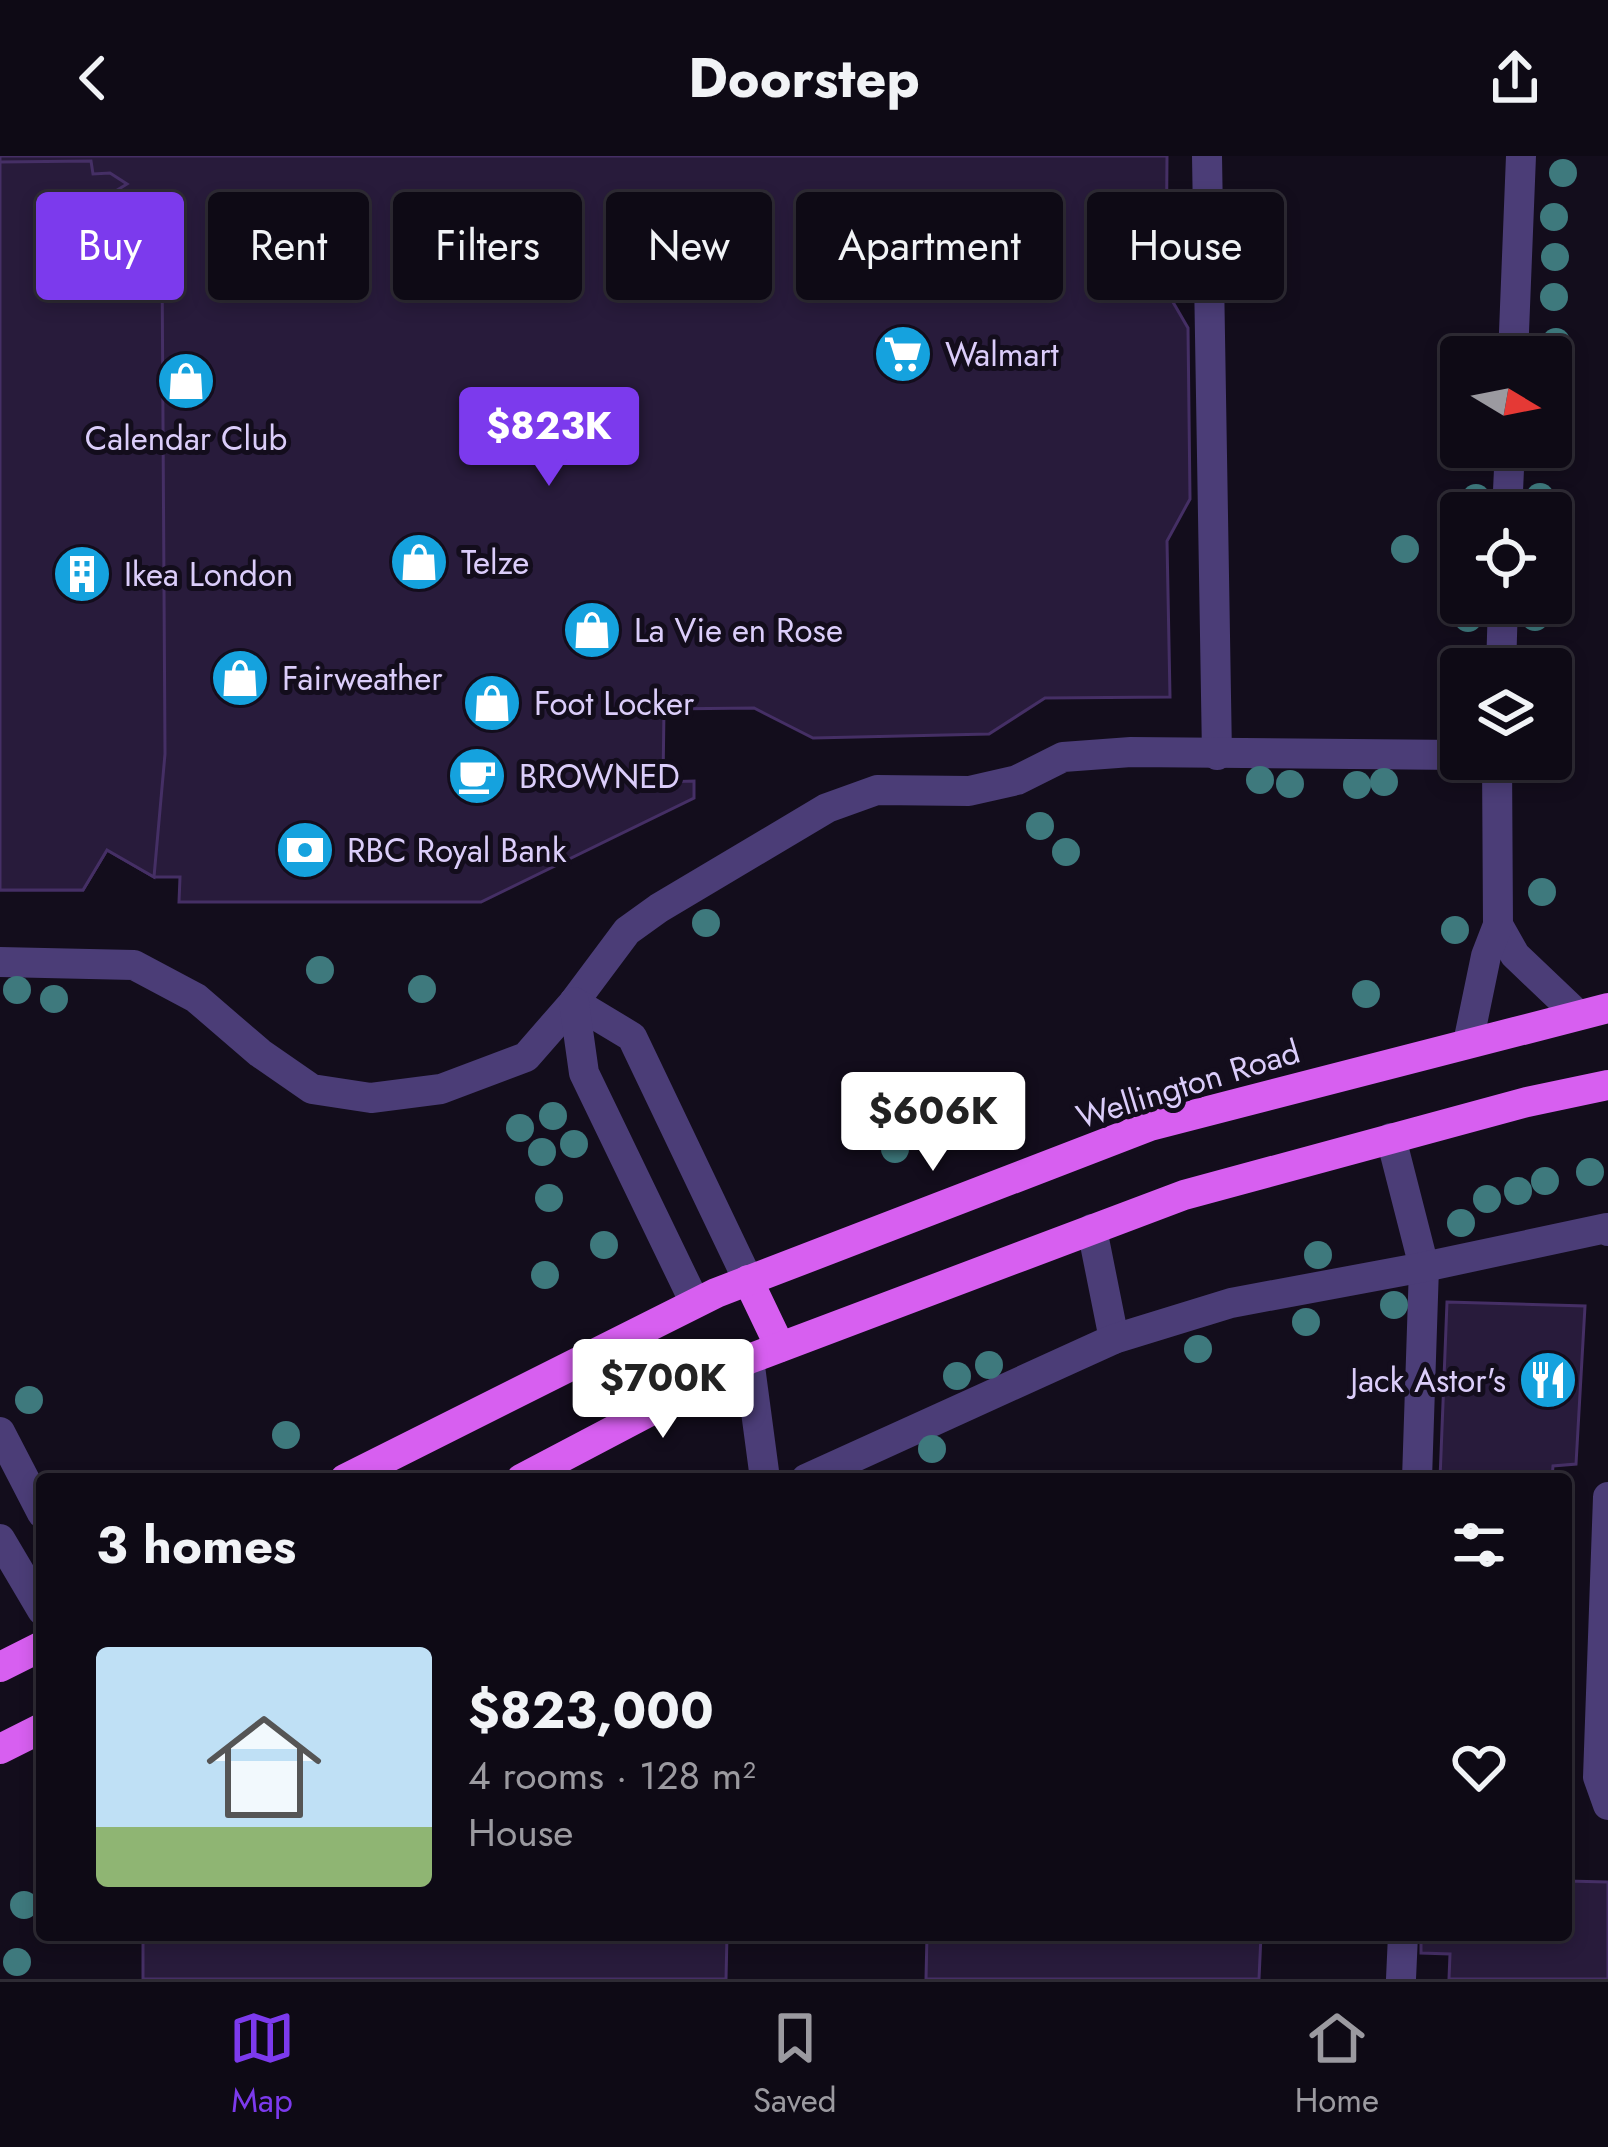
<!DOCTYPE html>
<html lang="en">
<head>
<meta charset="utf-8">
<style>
  body { margin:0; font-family:Jost,sans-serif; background:#1c1822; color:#f1f3f6; height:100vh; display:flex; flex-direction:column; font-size:45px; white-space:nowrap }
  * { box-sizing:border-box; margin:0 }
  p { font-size:39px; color:#9b9aa0 }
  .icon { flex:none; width:66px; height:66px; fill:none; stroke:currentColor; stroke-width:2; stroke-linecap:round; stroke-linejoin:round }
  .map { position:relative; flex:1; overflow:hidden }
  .side { position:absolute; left:36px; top:1317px; width:1536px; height:468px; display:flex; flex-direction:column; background:#0e0a15; border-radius:12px; box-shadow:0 6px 18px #0003,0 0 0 3px #2e2b34 }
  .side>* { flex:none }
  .guide { position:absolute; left:36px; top:36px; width:1536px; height:108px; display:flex; gap:24px }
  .needle { width:78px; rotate:100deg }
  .tools { position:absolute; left:1440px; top:180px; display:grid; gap:24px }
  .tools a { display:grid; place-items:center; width:132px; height:132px; border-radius:12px; background:#0e0a15; box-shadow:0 6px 18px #0003,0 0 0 3px #2e2b34; font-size:60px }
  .price { position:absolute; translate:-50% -102px; padding:0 27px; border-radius:12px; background:#fff; color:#222; font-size:39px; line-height:78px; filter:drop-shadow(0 3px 6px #0008) }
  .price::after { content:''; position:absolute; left:50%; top:72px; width:36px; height:27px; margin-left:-18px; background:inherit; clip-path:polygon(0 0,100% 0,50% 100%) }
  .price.on { background:#7c3aed; color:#fff }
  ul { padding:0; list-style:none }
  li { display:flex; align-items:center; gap:36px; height:300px; padding:0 60px }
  li span { display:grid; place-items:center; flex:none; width:336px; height:240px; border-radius:12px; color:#555 }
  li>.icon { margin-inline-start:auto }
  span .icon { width:144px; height:144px; fill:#fffc; stroke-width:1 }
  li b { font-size:51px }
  h2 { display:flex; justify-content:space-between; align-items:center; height:144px; padding:0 60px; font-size:51px }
  .tag { padding:0 42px; border-radius:12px; background:#0e0a15; box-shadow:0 6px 18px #0003,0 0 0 3px #2e2b34; font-size:42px; line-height:108px }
  .tag.on { background:#7c3aed; color:#fff }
  header { display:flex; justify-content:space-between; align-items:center; height:156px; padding:0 60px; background:#0e0a15; font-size:54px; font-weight:700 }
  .tab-bar { display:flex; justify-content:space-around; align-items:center; height:168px; border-top:3px solid #2e2b34; background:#0e0a15; font-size:33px; color:#9b9aa0 }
  .tab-bar a { display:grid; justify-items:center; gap:6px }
  .tab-bar .on { color:#7c3aed }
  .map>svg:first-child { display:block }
  .building { fill:#281b3b; stroke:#452f65; stroke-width:3 }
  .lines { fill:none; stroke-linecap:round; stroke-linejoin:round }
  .minor { stroke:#4b3d77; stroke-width:30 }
  .major { stroke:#d75ff0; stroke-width:30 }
  .tree { fill:#3e797d }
  .labels { text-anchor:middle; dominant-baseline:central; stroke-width:10; stroke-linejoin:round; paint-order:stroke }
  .poi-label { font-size:33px; fill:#dbcdfa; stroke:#130d1c; text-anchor:start }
  .street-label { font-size:33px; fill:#dbcdfa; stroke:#130d1c }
</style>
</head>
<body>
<header><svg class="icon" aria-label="back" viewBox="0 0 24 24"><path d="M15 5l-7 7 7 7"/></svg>Doorstep<svg class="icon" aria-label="share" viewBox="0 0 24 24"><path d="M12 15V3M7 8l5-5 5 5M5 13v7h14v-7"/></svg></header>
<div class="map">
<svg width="1608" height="1823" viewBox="0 0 1608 1823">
  <rect width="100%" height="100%" fill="#130d1c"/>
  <g class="building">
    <path d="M0 0H1167L1166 134 1188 172 1190 343 1167 385 1170 541 1045 542 989 578 813 582 754 552 664 553 663 626 694 625V642L481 746H179L180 721H154L107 694 83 734H0Z"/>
    <path d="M91 5 93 18 110 17 127 28 91 50 93 100H162L165 598 154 721 107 694 83 734H0V6Z"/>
    <path d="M1447 1146 1585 1150 1576 1308 1553 1310 1552 1323H1440Z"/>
    <path d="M1566 1725 1608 1726V1823H1449L1450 1798 1421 1797V1779H1566Z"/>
    <path d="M143 1779H727L726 1823H143Z"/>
    <path d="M927 1779H1261L1259 1823H926Z"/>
  </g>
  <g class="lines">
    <g class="minor">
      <path d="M1207 0 1217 599"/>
      <path d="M1513 201 1521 0"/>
      <path d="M1507 357 1510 291"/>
      <path d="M1501 513 1503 447"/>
      <path d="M1498 769 1515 799 1577 858"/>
      <path d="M0 806 134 809 196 842 260 897 312 933 371 942 441 933 526 901 574 846 627 775 659 752 827 652 877 634 969 635 1017 624 1063 601 1131 596 1461 599"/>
      <path d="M574 846 632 881 748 1124"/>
      <path d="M574 846 584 917 695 1147"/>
      <path d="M1468 887 1486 800 1498 769 1497 603"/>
      <path d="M1391 982 1424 1111 1417 1323"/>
      <path d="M1092 1073 1114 1183"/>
      <path d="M749 1203 765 1323"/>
      <path d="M0 1276 42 1357"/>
      <path d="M806 1323 1114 1183 1231 1147 1424 1111 1607 1072 1608 1075"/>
      <path d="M1608 1341 1598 1621 1608 1649"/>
      <path d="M0 1383 42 1454"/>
      <path d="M1401 1823 1403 1779"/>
    </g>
    <g class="major">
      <path d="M748 1124 780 1191"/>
      <path d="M345 1323 716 1137 1150 970 1608 852"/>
      <path d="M521 1323 749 1203 1184 1039 1527 946 1608 929"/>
      <path d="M0 1511 42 1490"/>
      <path d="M0 1593 42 1572"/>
    </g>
  </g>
  <g class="tree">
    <circle cx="1563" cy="17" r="14"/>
    <circle cx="1554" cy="61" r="14"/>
    <circle cx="1555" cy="101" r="14"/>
    <circle cx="1554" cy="141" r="14"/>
    <circle cx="1556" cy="186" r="14"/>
    <circle cx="1540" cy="341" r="14"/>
    <circle cx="1476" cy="342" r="14"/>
    <circle cx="1405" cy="393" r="14"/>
    <circle cx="1535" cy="461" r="14"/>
    <circle cx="1468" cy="462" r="14"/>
    <circle cx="1260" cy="624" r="14"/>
    <circle cx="1384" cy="626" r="14"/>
    <circle cx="1290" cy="628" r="14"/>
    <circle cx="1357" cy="629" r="14"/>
    <circle cx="1040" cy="670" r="14"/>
    <circle cx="1066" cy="696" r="14"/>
    <circle cx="1542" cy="736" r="14"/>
    <circle cx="706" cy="767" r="14"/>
    <circle cx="1455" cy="774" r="14"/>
    <circle cx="320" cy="814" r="14"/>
    <circle cx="422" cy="833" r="14"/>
    <circle cx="17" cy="834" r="14"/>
    <circle cx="1366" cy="838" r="14"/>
    <circle cx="54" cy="843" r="14"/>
    <circle cx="553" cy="960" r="14"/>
    <circle cx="520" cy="972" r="14"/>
    <circle cx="574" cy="988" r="14"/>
    <circle cx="895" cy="993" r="14"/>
    <circle cx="542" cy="996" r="14"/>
    <circle cx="1590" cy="1016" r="14"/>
    <circle cx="1545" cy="1025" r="14"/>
    <circle cx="1518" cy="1035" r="14"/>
    <circle cx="549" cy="1042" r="14"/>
    <circle cx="1487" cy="1043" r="14"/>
    <circle cx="1461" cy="1067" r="14"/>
    <circle cx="604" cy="1089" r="14"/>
    <circle cx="1318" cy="1099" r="14"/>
    <circle cx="545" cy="1119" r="14"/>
    <circle cx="1394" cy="1149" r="14"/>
    <circle cx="1306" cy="1166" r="14"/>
    <circle cx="1198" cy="1193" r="14"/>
    <circle cx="989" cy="1209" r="14"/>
    <circle cx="957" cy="1220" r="14"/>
    <circle cx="29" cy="1244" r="14"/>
    <circle cx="286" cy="1279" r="14"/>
    <circle cx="932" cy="1293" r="14"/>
    <circle cx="24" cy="1749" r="14"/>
    <circle cx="17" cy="1806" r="14"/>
  </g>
  <defs>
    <symbol id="supermarket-disc" viewBox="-11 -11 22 22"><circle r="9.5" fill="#15a2de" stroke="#130d1c"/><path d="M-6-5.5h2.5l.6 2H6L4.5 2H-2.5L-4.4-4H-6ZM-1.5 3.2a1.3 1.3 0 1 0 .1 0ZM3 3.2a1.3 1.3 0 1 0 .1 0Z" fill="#fff"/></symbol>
    <symbol id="shop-disc" viewBox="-11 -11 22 22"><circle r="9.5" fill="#15a2de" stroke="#130d1c"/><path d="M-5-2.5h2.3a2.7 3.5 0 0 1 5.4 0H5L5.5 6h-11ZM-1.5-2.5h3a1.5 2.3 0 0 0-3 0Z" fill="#fff"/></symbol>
    <symbol id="building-disc" viewBox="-11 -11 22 22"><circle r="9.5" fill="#15a2de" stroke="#130d1c"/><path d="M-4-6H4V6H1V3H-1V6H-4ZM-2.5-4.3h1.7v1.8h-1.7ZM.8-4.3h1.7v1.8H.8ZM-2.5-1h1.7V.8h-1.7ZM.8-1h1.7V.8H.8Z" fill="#fff"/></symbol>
    <symbol id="cafe-disc" viewBox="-11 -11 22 22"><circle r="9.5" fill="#15a2de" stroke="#130d1c"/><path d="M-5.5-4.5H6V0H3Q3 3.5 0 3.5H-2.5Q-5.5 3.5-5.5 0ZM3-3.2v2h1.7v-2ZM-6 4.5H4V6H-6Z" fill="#fff"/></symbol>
    <symbol id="bank-disc" viewBox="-11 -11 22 22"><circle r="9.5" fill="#15a2de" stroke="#130d1c"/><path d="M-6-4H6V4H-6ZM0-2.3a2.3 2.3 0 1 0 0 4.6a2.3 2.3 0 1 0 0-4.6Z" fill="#fff"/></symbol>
    <symbol id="restaurant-disc" viewBox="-11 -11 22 22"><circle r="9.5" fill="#15a2de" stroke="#130d1c"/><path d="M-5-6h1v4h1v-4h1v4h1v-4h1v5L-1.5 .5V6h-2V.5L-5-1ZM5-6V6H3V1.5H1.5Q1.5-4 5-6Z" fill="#fff"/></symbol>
  </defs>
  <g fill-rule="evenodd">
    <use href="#supermarket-disc" x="870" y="165" width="66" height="66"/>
    <use href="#shop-disc" x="153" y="192" width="66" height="66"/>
    <use href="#shop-disc" x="386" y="373" width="66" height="66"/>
    <use href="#building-disc" x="49" y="385" width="66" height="66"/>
    <use href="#shop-disc" x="559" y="441" width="66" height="66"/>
    <use href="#shop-disc" x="207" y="489" width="66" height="66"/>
    <use href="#shop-disc" x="459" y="514" width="66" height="66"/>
    <use href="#cafe-disc" x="444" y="587" width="66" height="66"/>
    <use href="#bank-disc" x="272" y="661" width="66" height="66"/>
    <use href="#restaurant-disc" x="1515" y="1191" width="66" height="66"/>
  </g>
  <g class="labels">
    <g class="poi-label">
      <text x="945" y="198">Walmart</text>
      <text x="186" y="282" text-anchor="middle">Calendar Club</text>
      <text x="461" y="406">Telze</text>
      <text x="124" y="418">Ikea London</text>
      <text x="634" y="474">La Vie en Rose</text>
      <text x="282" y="522">Fairweather</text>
      <text x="534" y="547">Foot Locker</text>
      <text x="519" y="620">BROWNED</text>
      <text x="347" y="694">RBC Royal Bank</text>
      <text x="1506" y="1224" text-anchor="end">Jack Astor's</text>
    </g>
    <g class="street-label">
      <text transform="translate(1188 928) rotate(-17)">Wellington Road</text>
    </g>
  </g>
</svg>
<div class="tools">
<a><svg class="needle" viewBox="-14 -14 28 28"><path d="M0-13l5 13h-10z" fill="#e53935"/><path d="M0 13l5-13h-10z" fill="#9b9aa0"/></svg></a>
<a><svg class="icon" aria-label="locate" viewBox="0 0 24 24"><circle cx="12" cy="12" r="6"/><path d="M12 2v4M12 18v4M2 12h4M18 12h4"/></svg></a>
<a><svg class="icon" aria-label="layers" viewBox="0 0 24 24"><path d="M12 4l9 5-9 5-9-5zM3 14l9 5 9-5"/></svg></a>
</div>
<b class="price on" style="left:549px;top:333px">$823K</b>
<b class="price" style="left:933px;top:1018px">$606K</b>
<b class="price" style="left:663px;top:1285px">$700K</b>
<div class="guide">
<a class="tag on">Buy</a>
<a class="tag">Rent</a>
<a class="tag">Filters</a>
<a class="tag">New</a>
<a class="tag">Apartment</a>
<a class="tag">House</a>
</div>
<section class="side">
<h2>3 homes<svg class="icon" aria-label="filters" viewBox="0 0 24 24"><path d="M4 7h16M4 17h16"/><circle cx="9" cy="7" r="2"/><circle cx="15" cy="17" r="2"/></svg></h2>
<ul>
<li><span style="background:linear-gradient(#bfe0f5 75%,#8fb573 0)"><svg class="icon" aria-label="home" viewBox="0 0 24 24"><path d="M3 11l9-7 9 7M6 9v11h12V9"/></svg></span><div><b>$823,000</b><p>4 rooms · 128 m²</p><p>House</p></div><svg class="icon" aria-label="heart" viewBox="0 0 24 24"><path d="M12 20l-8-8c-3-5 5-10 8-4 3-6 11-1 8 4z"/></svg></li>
</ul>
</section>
</div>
<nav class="tab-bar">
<a class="on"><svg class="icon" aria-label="map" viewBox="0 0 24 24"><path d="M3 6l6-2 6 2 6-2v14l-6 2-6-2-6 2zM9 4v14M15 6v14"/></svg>Map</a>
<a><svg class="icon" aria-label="saved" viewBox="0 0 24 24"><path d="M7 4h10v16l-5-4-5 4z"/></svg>Saved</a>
<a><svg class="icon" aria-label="home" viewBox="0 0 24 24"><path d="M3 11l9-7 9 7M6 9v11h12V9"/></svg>Home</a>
</nav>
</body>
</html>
